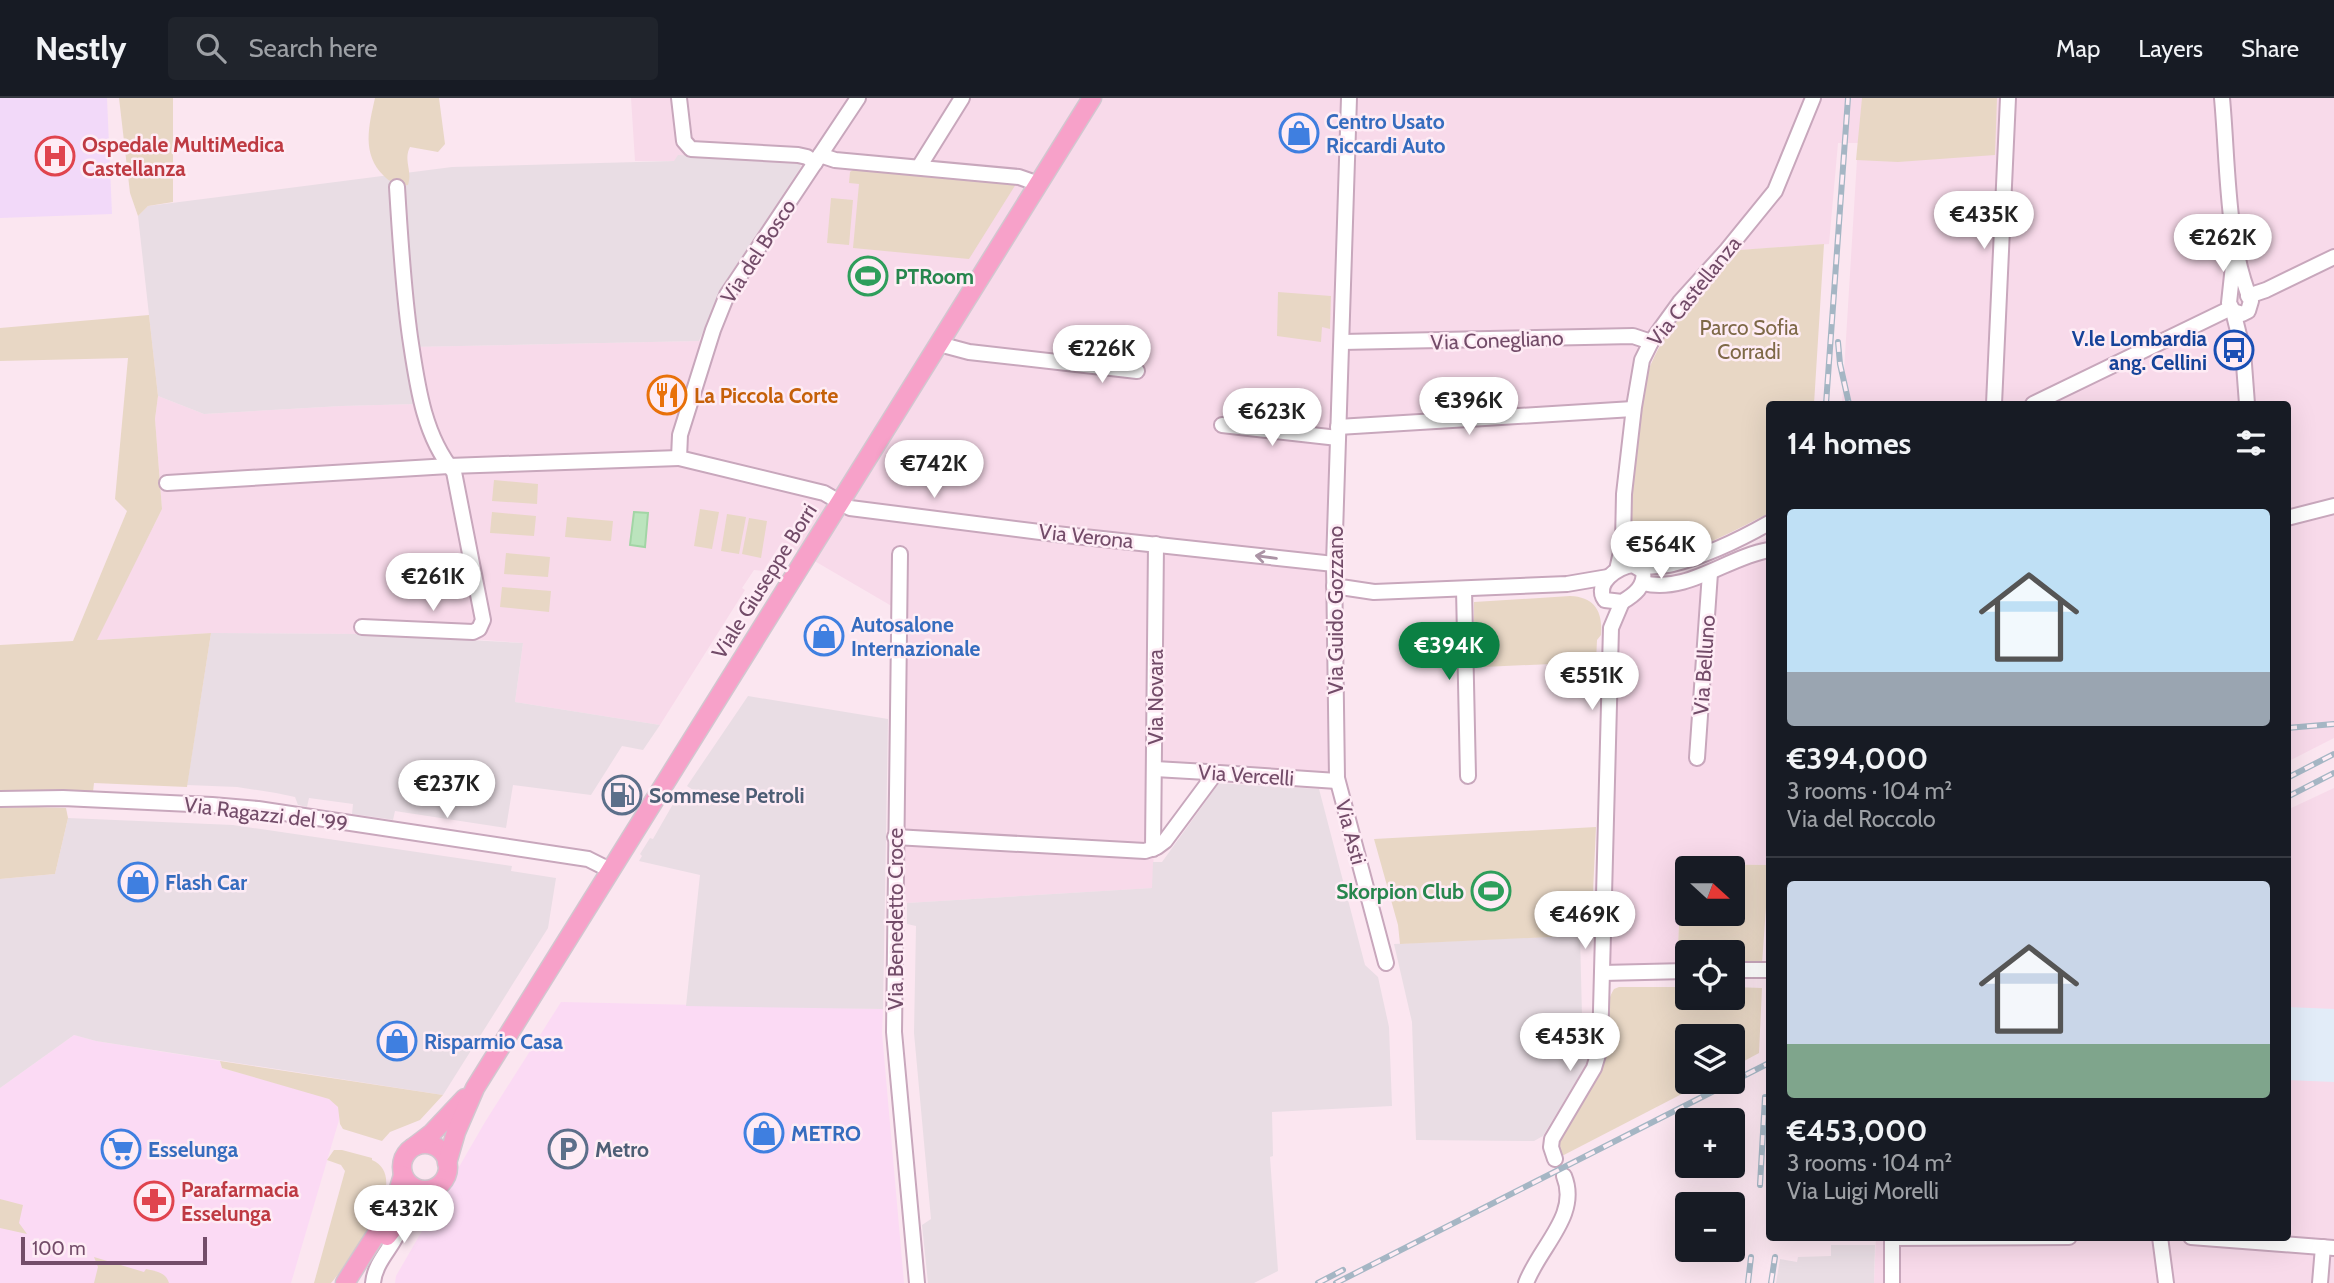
<!DOCTYPE html>
<html lang="en">
<head>
<meta charset="utf-8">
<style>
  body { margin:0; font-family:Cabin,sans-serif; background:#20242c; color:#f1f3f6; height:100vh; display:flex; flex-direction:column; font-size:26px; white-space:nowrap }
  * { box-sizing:border-box; margin:0 }
  p { font-size:23px; color:#9ea1a6 }
  .icon { flex:none; width:38px; height:38px; fill:none; stroke:currentColor; stroke-width:2; stroke-linecap:round; stroke-linejoin:round }
  .map { position:relative; flex:1; overflow:hidden }
  .drawer { position:absolute; left:1766px; top:303px; width:525px; height:840px; display:flex; flex-direction:column; background:#171b24; border-radius:7px; box-shadow:0 7px 28px #0002 }
  .drawer>* { flex:none }
  .needle { width:46px; rotate:111deg }
  .buttons { position:absolute; left:1675px; top:758px; display:grid; gap:14px }
  .buttons a { display:grid; place-items:center; width:70px; height:70px; border-radius:7px; background:#171b24; box-shadow:0 7px 28px #0002; font-size:35px }
  .scale { position:absolute; left:21px; bottom:18px; width:186px; box-sizing:border-box; padding-left:7px; border:4px solid #734c69; border-top:0; font-size:19px; line-height:24px; white-space:nowrap; color:#734c69; -webkit-text-stroke:5px #feecf5; paint-order:stroke }
  .price { position:absolute; translate:-50% -60px; padding:0 16px; border-radius:24px; background:#fff; color:#222; font-size:23px; line-height:46px; filter:drop-shadow(0 2px 4px #0008) }
  .price::after { content:''; position:absolute; left:50%; top:42px; width:21px; height:16px; margin-left:-10px; background:inherit; clip-path:polygon(0 0,100% 0,50% 100%) }
  .price.selected { background:#0b8043; color:#fff }
  ul { padding:0; list-style:none }
  li { display:grid; align-content:center; gap:14px; height:371px; padding:0 21px }
  li+li { border-top:2px solid #363941 }
  li span { display:grid; place-items:center; height:217px; border-radius:7px; color:#555 }
  li>.icon { margin-inline-start:auto }
  span .icon { width:126px; height:126px; fill:#fffc; stroke-width:1 }
  li b { font-size:30px }
  h2 { display:flex; justify-content:space-between; align-items:center; height:84px; padding:0 21px; font-size:30px }
  header { display:flex; align-items:center; gap:42px; box-sizing:border-box; height:98px; padding:0 35px; background:#171b24; border-bottom:2px solid #363941 }
  header strong { font-size:33px }
  nav { display:flex; gap:38px; margin-inline-start:auto; font-size:24px }
  .search { width:490px; height:63px; background:#20242c; display:flex; align-items:center; gap:18px; box-sizing:border-box; padding:0 24px; border-radius:7px; color:#9ea1a6; font-size:26px }
  .map>svg:first-child { display:block }
  .residential { fill:#f8daea }
  .commercial { fill:#fbdaf4 }
  .industrial { fill:#e9dde4 }
  .education { fill:#e2ecf8 }
  .medical { fill:#f2d9f9 }
  .green { fill:#e8d7c5; fill-rule:evenodd }
  .water { fill:#bbe4bd; stroke:#a2d5a5; stroke-width:2 }
  .lines { fill:none; stroke-linecap:round; stroke-linejoin:round }
  .minor-casing { stroke:#c8a7bc; stroke-width:18 }
  .major-casing { stroke:#d2c6cf; stroke-width:21 }
  .minor { stroke:#fff; stroke-width:14 }
  .major { stroke:#f7a1c9; stroke-width:18 }
  .rail-casing { stroke:#a5b6c4; stroke-width:6 }
  .rail { stroke:#feecf5; stroke-width:3.5; stroke-dasharray:10; stroke-linecap:butt }
  .oneway { stroke:#ab94a5 }
  .labels { text-anchor:middle; dominant-baseline:central; stroke-width:5; stroke-linejoin:round; paint-order:stroke }
  .shop-label { font-size:21px; font-weight:bold; fill:#366cbe; stroke:#feecf5; text-anchor:start }
  .health-label { font-size:21px; font-weight:bold; fill:#be3a42; stroke:#feecf5; text-anchor:start }
  .street-label { font-size:21px; fill:#734c69; stroke:#feecf5 }
  .leisure-label { font-size:21px; font-weight:bold; fill:#27864d; stroke:#feecf5; text-anchor:start }
  .park-label { font-size:21px; fill:#7e6947; stroke:#feecf5 }
  .transit-label { font-size:21px; font-weight:bold; fill:#164399; stroke:#feecf5; text-anchor:end }
  .food-label { font-size:21px; font-weight:bold; fill:#c56008; stroke:#feecf5; text-anchor:start }
  .service-label { font-size:21px; font-weight:bold; fill:#4e5e75; stroke:#feecf5; text-anchor:start }
</style>
</head>
<body>
<header>
<strong>Nestly</strong>
<div class="search"><svg class="icon" aria-label="search" viewBox="0 0 24 24"><circle cx="10" cy="10" r="6"/><path d="M15 15l6 6"/></svg>Search here</div>
<nav><a>Map</a><a>Layers</a><a>Share</a></nav>
</header>
<div class="map">
<svg width="2334" height="1185" viewBox="0 0 2334 1185">
  <rect width="100%" height="100%" fill="#fbe6f0"/>
  <g class="residential">
    <path d="M631 0H2334V640L2287 664V306H1842L1858 45H1838L1829 146 1727 153 1648 249 1634 309 1338 334 1337 683 1155 671 1153 790 907 805 903 794 907 517 782 444 763 473 754 472 742 490 745 492 660 627 515 604 523 545 445 539 360 536 211 535 96 542 162 411 155 321 158 298 204 316 342 308 416 306 410 249 699 243 713 232 809 74 801 69 798 63H635Z"/>
    <path d="M1769 439V767L1682 766 1677 867 1604 870 1617 508 1658 482 1714 464Z"/>
    <path d="M2334 690V1185H1874L1876 1139H2287V712Z"/>
  </g>
  <g class="commercial">
    <path d="M561 904 883 911 882 935 904 1185H395L396 1178 485 1024Z"/>
    <path d="M74 937 96 943 220 963 222 970 325 999 335 1005 339 1011V1022L291 1185H0V990Z"/>
  </g>
  <g class="industrial">
    <path d="M678 57 798 63 801 69 723 187 699 243 411 249 417 306 342 308 204 316 158 298 138 118 148 108 452 69 674 63Z"/>
    <path d="M211 535 360 536 523 545 515 604 660 627 643 652 622 648 591 697 513 687 506 730 395 713 393 722 388 721 352 716 353 706 309 700 307 709 298 707 295 699 276 695 237 689 187 687Z"/>
    <path d="M748 598 888 621 883 911 686 908 700 777 639 763 642 758 640 756 650 740 653 741 677 699 687 701 693 692 687 688Z"/>
    <path d="M1219 685 1319 691 1365 867 1378 879 1389 929 1392 1008 1272 1014 1273 1058 1270 1059 1278 1173 1254 1185H928L922 1127 931 1121 914 935 916 828 907 826V805L1152 790 1153 764H1162Z"/>
    <path d="M68 720 233 727 512 768 511 773 556 780 548 830 443 997 96 943 74 937 0 990V781L55 776Z"/>
    <path d="M1580 837 1582 918H1592L1590 960 1543 1038 1534 1043 1416 1042 1412 924 1394 846Z"/>
    <path d="M1831 1147H1875L1874 1185H1776L1780 1161 1797 1164 1798 1159 1831 1158Z"/>
  </g>
  <path class="education" d="M2287 909 2334 911V984L2287 982Z"/>
  <path class="medical" d="M0 0H107L112 116 0 120Z"/>
  <g class="green">
    <path d="M119 0H173V104L148 108 138 118 130 95Z"/>
    <path d="M375 0H439L445 46 438 54 410 49C403 62 413 74 408 87 398 88 391 85 384 78 361 56 369 27 375 0Z"/>
    <path d="M1862 0H1997L1995 57 1898 64 1856 62Z"/>
    <path d="M853 72 1016 86 969 161 853 150 859 86 849 85 850 74Z"/>
    <path d="M831 100 853 102 849 147 827 145Z"/>
    <path d="M1824 146 1814 306H1769V415C1746 427 1669 468 1645 462 1640 461 1635 456 1634 451 1626 430 1641 287 1651 266 1670 222 1707 187 1739 152Z"/>
    <path d="M1278 194 1331 198 1330 231 1322 229 1321 244 1277 238Z"/>
    <path d="M149 217 158 298 155 321 162 411 97 542 211 535 187 689 94 685 93 694H0V547L73 543 127 413 115 401 128 260 0 263V230Z"/>
    <path d="M494 382 538 386 537 406 492 403Z"/>
    <path d="M700 411 719 414 712 451 694 448Z"/>
    <path d="M492 414 536 418 534 438 490 435Z"/>
    <path d="M727 416 746 419 739 456 721 453Z"/>
    <path d="M567 419 613 423 611 443 565 439Z"/>
    <path d="M749 420 767 423 761 460 742 456Z"/>
    <path d="M506 455 550 459 548 479 504 476Z"/>
    <path d="M502 489 551 493 549 514 500 509Z"/>
    <path d="M1570 498C1595 499 1603 514 1601 537L1597 542 1596 564 1483 569V543L1474 534V504Z"/>
    <path d="M32 709 66 710 68 720 55 776 0 781V710Z"/>
    <path d="M1596 729 1591 837 1400 846 1398 827 1374 741Z"/>
    <path d="M1682 766 1769 767 1762 866H1733L1732 854H1687V867H1677ZM1687 770H1732V816H1687Z"/>
    <path d="M1619 889H1687V900H1732L1733 889 1762 890 1759 955 1733 969 1732 938H1687V984H1705L1560 1059 1556 1042 1603 965C1610 942 1601 911 1614 891Z"/>
    <path d="M220 963 443 997 420 1022 390 1034 382 1043 343 1031 340 1026 338 1009 329 1001 222 970Z"/>
    <path d="M334 1052H342L372 1060V1062C415 1081 349 1164 331 1185H314L345 1073 341 1067 327 1062Z"/>
    <path d="M0 1101 23 1107 19 1125 27 1136 0 1130Z"/>
    <path d="M94 1159 144 1174 146 1171C155 1173 166 1174 169 1185H94L98 1169Z"/>
  </g>
  <path class="water" d="M634 414 648 415 645 449 630 447Z"/>
  <g class="lines">
    <defs>
      <g id="minor">
        <path d="M679 0 684 43 691 51 798 57 807 59 815 65"/>
        <path d="M858 0 727 197 713 232 680 337 679 360 824 395 850 410 1056 436 1334 466"/>
        <path d="M1349 0 1334 466 1337 680 1386 865"/>
        <path d="M2222 0C2228 64 2226 144 2251 203L2248 213 2242 216 2233 213 2229 205 2235 149"/>
        <path d="M820 57 835 62 1019 79 1039 86"/>
        <path d="M919 69 962 0"/>
        <path d="M2248 198 2266 192 2334 159"/>
        <path d="M2233 213 2243 253 2247 306"/>
        <path d="M1342 244 1633 238 1651 244"/>
        <path d="M939 246 969 254 1137 273"/>
        <path d="M1994 306 2008 0"/>
        <path d="M2033 306 2231 210"/>
        <path d="M1222 327 1338 340"/>
        <path d="M1338 329 1633 311"/>
        <path d="M167 385 449 368 679 360"/>
        <path d="M2287 420 2334 408"/>
        <path d="M900 456 894 934 917 1185"/>
        <path d="M1633 467 1643 473C1646 488 1634 497 1622 504L1605 502C1593 486 1618 468 1633 467Z"/>
        <path d="M1640 469C1651 468 1662 469 1673 466 1706 458 1739 442 1769 425"/>
        <path d="M1617 472 1623 445 1624 396 1634 309 1642 262 1651 244 1680 204 1727 152 1775 93 1813 0"/>
        <path d="M1643 485C1687 496 1727 459 1769 452"/>
        <path d="M1334 488 1374 494 1567 486 1608 479"/>
        <path d="M1464 491 1468 678"/>
        <path d="M362 529 473 534 479 531 483 522 454 374C423 337 417 285 410 239 403 189 400 139 397 89"/>
        <path d="M1697 660 1710 475"/>
        <path d="M1155 671 1207 674 1214 677 1219 675 1337 683"/>
        <path d="M0 701 63 700 212 707 258 711 588 761 610 772"/>
        <path d="M895 739 1145 753 1157 749 1165 743 1214 677"/>
        <path d="M1153 751 1156 446"/>
        <path d="M1732 872H1769"/>
        <path d="M1602 875 1687 873"/>
        <path d="M1555 1061 1551 1049 1552 1041 1594 970 1600 950 1611 530 1622 504"/>
        <path d="M2160 1139 2166 1185"/>
        <path d="M2191 1139 2334 1150"/>
        <path d="M1892 1140 2069 1139"/>
        <path d="M373 1185C375 1162 395 1148 401 1127"/>
        <path d="M1526 1185C1540 1148 1580 1117 1564 1078"/>
        <path d="M1892 1185V1139"/>
        <path d="M2320 1185 2323 1149"/>
      </g>
      <g id="major">
        <circle cx="425" cy="1069" r="23"/>
        <path d="M415 1048 432 1035 465 1000"/>
        <path d="M447 1065 456 1034 475 990 1092 0"/>
        <path d="M387 1138 411 1108 433 1091"/>
        <path d="M345 1185 393 1110 403 1077"/>
      </g>
    </defs>
    <use href="#minor" class="minor-casing"/>
    <use href="#major" class="major-casing"/>
    <use href="#minor" class="minor"/>
    <use href="#major" class="major"/>
    <defs>
      <g id="rail">
        <path d="M1838 244 1840 266 1849 306"/>
        <path d="M1826 306 1848 0"/>
        <path d="M2287 630 2334 626"/>
        <path d="M2287 680 2334 656"/>
        <path d="M2287 699 2334 675"/>
        <path d="M1760 1087 1765 999"/>
        <path d="M1318 1185 1343 1172"/>
        <path d="M1336 1185 1769 965"/>
        <path d="M1748 1185 1751 1159"/>
        <path d="M1771 1185 1775 1159"/>
      </g>
    </defs>
    <use href="#rail" class="rail-casing"/>
    <use href="#rail" class="rail"/>
  </g>
  <defs><path id="oneway-shaft" d="M-6 0H5M1.5-3L5.5 0L1.5 3" fill="none" stroke-width="1.6" stroke-linecap="round" stroke-linejoin="round" transform="scale(1.75)"/></defs>
  <use class="oneway" href="#oneway-shaft" transform="translate(1266 459) rotate(-173)"/>
  <defs>
    <symbol id="shop-ring" viewBox="-11 -11 22 22"><circle r="9.5" fill="#feecf5" stroke="#3f7fe0" stroke-width="1.5"/><path d="M-5-2.5h2.3a2.7 3.5 0 0 1 5.4 0H5L5.5 6h-11ZM-1.5-2.5h3a1.5 2.3 0 0 0-3 0Z" fill="#3f7fe0"/></symbol>
    <symbol id="hospital-ring" viewBox="-11 -11 22 22"><circle r="9.5" fill="#feecf5" stroke="#e0444e" stroke-width="1.5"/><path d="M-5-5h3v3.5h4V-5h3V5h-3V1.5h-4V5h-3Z" fill="#e0444e"/></symbol>
    <symbol id="stadium-ring" viewBox="-11 -11 22 22"><circle r="9.5" fill="#feecf5" stroke="#2e9e5b" stroke-width="1.5"/><path d="M0-5a6.5 5 0 1 0 0 10a6.5 5 0 1 0 0-10ZM-3.5-1.8h7v3.6h-7Z" fill="#2e9e5b"/></symbol>
    <symbol id="bus-ring" viewBox="-11 -11 22 22"><circle r="9.5" fill="#feecf5" stroke="#1a4fb4" stroke-width="1.5"/><path d="M-5-6H5V4H4V6H2V4H-2V6H-4V4H-5ZM-3.5-4V0h7V-4ZM-3.5 1.2v1.5H-2V1.2ZM2 1.2v1.5H3.5V1.2Z" fill="#1a4fb4"/></symbol>
    <symbol id="restaurant-ring" viewBox="-11 -11 22 22"><circle r="9.5" fill="#feecf5" stroke="#e8710a" stroke-width="1.5"/><path d="M-5-6h1v4h1v-4h1v4h1v-4h1v5L-1.5 .5V6h-2V.5L-5-1ZM5-6V6H3V1.5H1.5Q1.5-4 5-6Z" fill="#e8710a"/></symbol>
    <symbol id="fuel-ring" viewBox="-11 -11 22 22"><circle r="9.5" fill="#feecf5" stroke="#5c6f8a" stroke-width="1.5"/><path d="M-5.5-6h7V0h2V4h1.3V-2.5L3-4.5l.8-.8L6-3V5H2.5V1h-1V6h-7ZM-4.2-4.7v3.2H.2V-4.7Z" fill="#5c6f8a"/></symbol>
    <symbol id="supermarket-ring" viewBox="-11 -11 22 22"><circle r="9.5" fill="#feecf5" stroke="#3f7fe0" stroke-width="1.5"/><path d="M-6-5.5h2.5l.6 2H6L4.5 2H-2.5L-4.4-4H-6ZM-1.5 3.2a1.3 1.3 0 1 0 .1 0ZM3 3.2a1.3 1.3 0 1 0 .1 0Z" fill="#3f7fe0"/></symbol>
    <symbol id="parking-ring" viewBox="-11 -11 22 22"><circle r="9.5" fill="#feecf5" stroke="#5c6f8a" stroke-width="1.5"/><path d="M-3.5-5.5H1a3.5 3.5 0 0 1 0 7H-1V5.5H-3.5ZM-1-3.4V-.6H.8a1.4 1.4 0 0 0 0-2.8Z" fill="#5c6f8a"/></symbol>
    <symbol id="pharmacy-ring" viewBox="-11 -11 22 22"><circle r="9.5" fill="#feecf5" stroke="#e0444e" stroke-width="1.5"/><path d="M-2-6h4v4h4v4h-4v4h-4v-4h-4v-4h4Z" fill="#e0444e"/></symbol>
  </defs>
  <g fill-rule="evenodd">
    <use href="#shop-ring" x="1277" y="13" width="44" height="44"/>
    <use href="#hospital-ring" x="33" y="36" width="44" height="44"/>
    <use href="#stadium-ring" x="846" y="156" width="44" height="44"/>
    <use href="#bus-ring" x="2212" y="230" width="44" height="44"/>
    <use href="#restaurant-ring" x="645" y="275" width="44" height="44"/>
    <use href="#shop-ring" x="802" y="516" width="44" height="44"/>
    <use href="#fuel-ring" x="600" y="675" width="44" height="44"/>
    <use href="#shop-ring" x="116" y="762" width="44" height="44"/>
    <use href="#stadium-ring" x="1469" y="771" width="44" height="44"/>
    <use href="#shop-ring" x="375" y="921" width="44" height="44"/>
    <use href="#shop-ring" x="742" y="1013" width="44" height="44"/>
    <use href="#supermarket-ring" x="99" y="1029" width="44" height="44"/>
    <use href="#parking-ring" x="546" y="1029" width="44" height="44"/>
    <use href="#pharmacy-ring" x="132" y="1081" width="44" height="44"/>
  </g>
  <g class="labels">
    <g class="shop-label">
      <text x="1326" y="23">Centro Usato<tspan x="1326" dy="24">Riccardi Auto</tspan></text>
      <text x="851" y="526">Autosalone<tspan x="851" dy="24">Internazionale</tspan></text>
      <text x="165" y="784">Flash Car</text>
      <text x="424" y="943">Risparmio Casa</text>
      <text x="791" y="1035">METRO</text>
      <text x="148" y="1051">Esselunga</text>
    </g>
    <g class="health-label">
      <text x="82" y="46">Ospedale MultiMedica<tspan x="82" dy="24">Castellanza</tspan></text>
      <text x="181" y="1091">Parafarmacia<tspan x="181" dy="24">Esselunga</tspan></text>
    </g>
    <g class="street-label">
      <text transform="translate(758 153) rotate(-57)">Via del Bosco</text>
      <text transform="translate(1694 193) rotate(-51)">Via Castellanza</text>
      <text transform="translate(1497 242) rotate(-2)">Via Conegliano</text>
      <text transform="translate(1086 438) rotate(6)">Via Verona</text>
      <text transform="translate(764 483) rotate(-58)">Viale Giuseppe Borri</text>
      <text transform="translate(1335 512) rotate(-90)">Via Guido Gozzano</text>
      <text transform="translate(1704 567) rotate(-86)">Via Belluno</text>
      <text transform="translate(1155 599) rotate(-90)">Via Novara</text>
      <text transform="translate(1246 677) rotate(4)">Via Vercelli</text>
      <text transform="translate(266 716) rotate(7)">Via Ragazzi del '99</text>
      <text transform="translate(1351 734) rotate(75)">Via Asti</text>
      <text transform="translate(895 821) rotate(-90)">Via Benedetto Croce</text>
    </g>
    <g class="leisure-label">
      <text x="895" y="178">PTRoom</text>
      <text x="1464" y="793" text-anchor="end">Skorpion Club</text>
    </g>
    <g class="park-label">
      <text x="1749" y="229">Parco Sofia<tspan x="1749" dy="24">Corradi</tspan></text>
    </g>
    <g class="transit-label">
      <text x="2207" y="240">V.le Lombardia<tspan x="2207" dy="24">ang. Cellini</tspan></text>
    </g>
    <g class="food-label">
      <text x="694" y="297">La Piccola Corte</text>
    </g>
    <g class="service-label">
      <text x="649" y="697">Sommese Petroli</text>
      <text x="595" y="1051">Metro</text>
    </g>
  </g>
</svg>
<div class="buttons">
<a><svg class="needle" viewBox="-14 -14 28 28"><path d="M0-13l5 13h-10z" fill="#e53935"/><path d="M0 13l5-13h-10z" fill="#9ea1a6"/></svg></a>
<a><svg class="icon" aria-label="locate" viewBox="0 0 24 24"><circle cx="12" cy="12" r="6"/><path d="M12 2v4M12 18v4M2 12h4M18 12h4"/></svg></a>
<a><svg class="icon" aria-label="layers" viewBox="0 0 24 24"><path d="M12 4l9 5-9 5-9-5zM3 14l9 5 9-5"/></svg></a>
<a>+</a>
<a>−</a>
</div>
<div class="scale">100 m</div>
<b class="price" style="left:1984px;top:153px">€435K</b>
<b class="price" style="left:2223px;top:176px">€262K</b>
<b class="price" style="left:1102px;top:287px">€226K</b>
<b class="price" style="left:1469px;top:339px">€396K</b>
<b class="price" style="left:1272px;top:350px">€623K</b>
<b class="price" style="left:934px;top:402px">€742K</b>
<b class="price" style="left:1661px;top:483px">€564K</b>
<b class="price" style="left:433px;top:515px">€261K</b>
<b class="price selected" style="left:1449px;top:584px">€394K</b>
<b class="price" style="left:1592px;top:614px">€551K</b>
<b class="price" style="left:447px;top:722px">€237K</b>
<b class="price" style="left:1585px;top:853px">€469K</b>
<b class="price" style="left:1570px;top:975px">€453K</b>
<b class="price" style="left:404px;top:1147px">€432K</b>
<section class="drawer">
<h2>14 homes<svg class="icon" aria-label="filters" viewBox="0 0 24 24"><path d="M4 7h16M4 17h16"/><circle cx="9" cy="7" r="2"/><circle cx="15" cy="17" r="2"/></svg></h2>
<ul>
<li><span style="background:linear-gradient(#bfe0f5 75%,#9aa5b1 0)"><svg class="icon" aria-label="home" viewBox="0 0 24 24"><path d="M3 11l9-7 9 7M6 9v11h12V9"/></svg></span><div><b>€394,000</b><p>3 rooms · 104 m²</p><p>Via del Roccolo</p></div></li>
<li><span style="background:linear-gradient(#c9d6e8 75%,#7fa58c 0)"><svg class="icon" aria-label="home" viewBox="0 0 24 24"><path d="M3 11l9-7 9 7M6 9v11h12V9"/></svg></span><div><b>€453,000</b><p>3 rooms · 104 m²</p><p>Via Luigi Morelli</p></div></li>
</ul>
</section>
</div>
</body>
</html>
